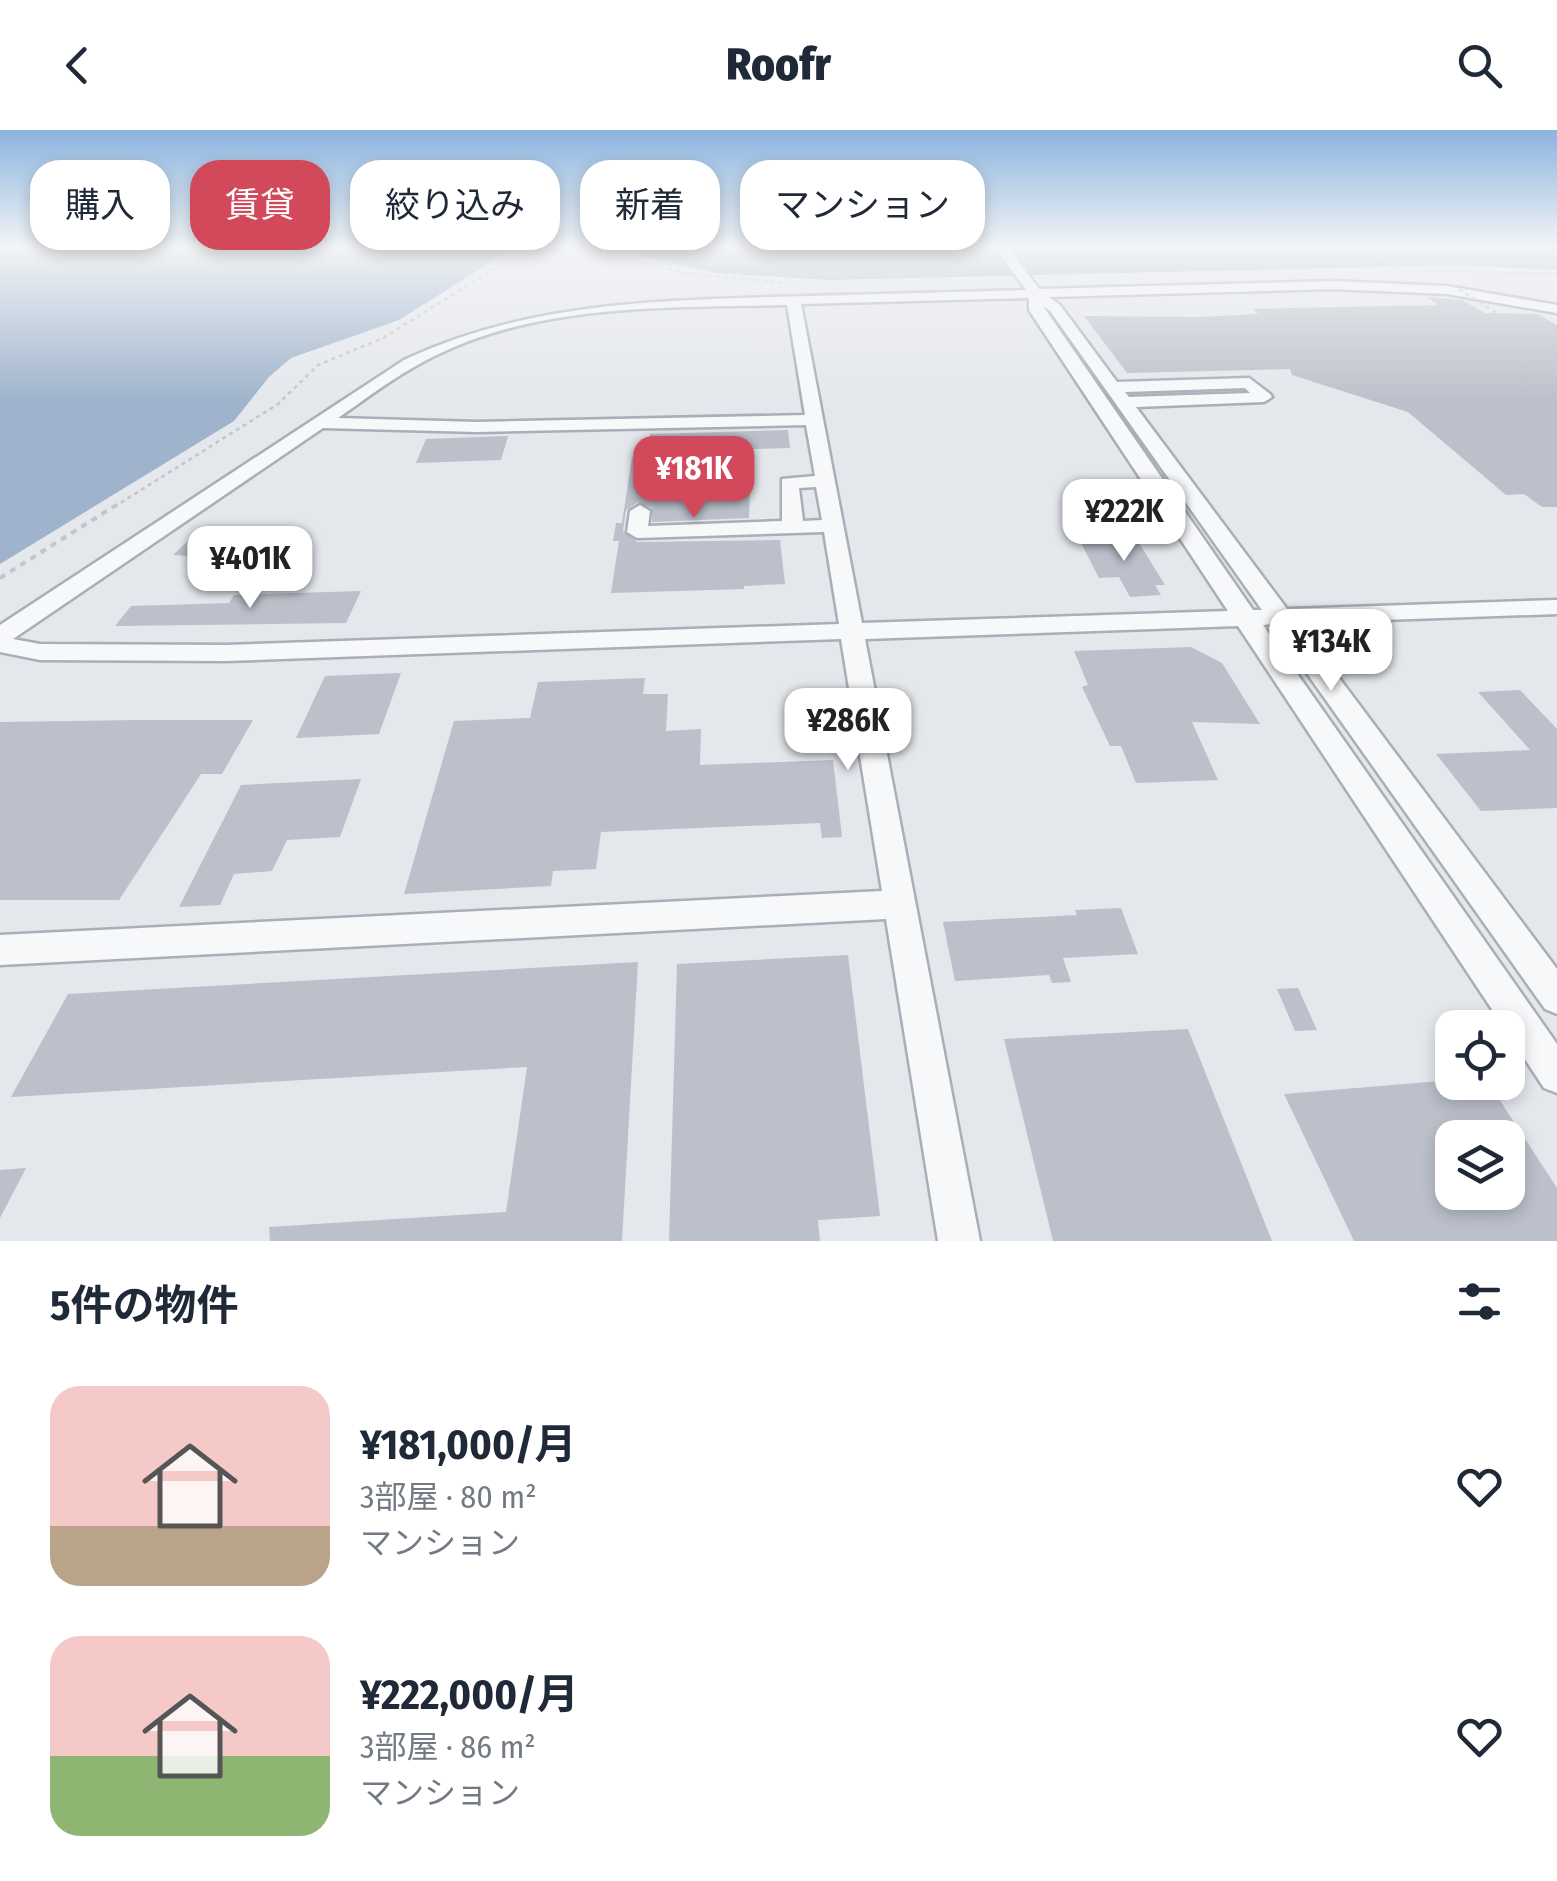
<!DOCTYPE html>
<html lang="ja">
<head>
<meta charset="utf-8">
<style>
  body { margin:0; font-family:"Fira Sans Condensed","Noto Sans JP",sans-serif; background:#f6f6f7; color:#1f2937; height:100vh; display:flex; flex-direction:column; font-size:38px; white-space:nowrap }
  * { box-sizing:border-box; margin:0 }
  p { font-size:32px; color:#747a83 }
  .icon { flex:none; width:55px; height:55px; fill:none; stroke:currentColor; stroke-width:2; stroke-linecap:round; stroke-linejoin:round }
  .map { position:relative; height:1111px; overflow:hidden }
  .drawer { display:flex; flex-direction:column; background:#fff; flex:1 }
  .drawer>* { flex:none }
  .hud { position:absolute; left:30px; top:30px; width:1000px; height:90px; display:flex; gap:20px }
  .buttons { position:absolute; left:1435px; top:880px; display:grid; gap:20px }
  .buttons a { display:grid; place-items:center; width:90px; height:90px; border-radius:20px; background:#fff; box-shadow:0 5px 15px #0003; font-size:50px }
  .price { position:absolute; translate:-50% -85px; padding:0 22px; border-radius:20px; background:#fff; color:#222; font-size:32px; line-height:65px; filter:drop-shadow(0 2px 5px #0008) }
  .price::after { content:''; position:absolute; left:50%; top:60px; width:30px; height:22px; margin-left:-15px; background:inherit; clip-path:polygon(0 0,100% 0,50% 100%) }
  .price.current { background:#d1495b; color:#fff }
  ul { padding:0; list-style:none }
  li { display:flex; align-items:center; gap:30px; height:250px; padding:0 50px }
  li span { display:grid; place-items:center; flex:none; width:280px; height:200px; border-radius:30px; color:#555 }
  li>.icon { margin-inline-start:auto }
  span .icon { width:120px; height:120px; fill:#fffc; stroke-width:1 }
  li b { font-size:42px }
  h2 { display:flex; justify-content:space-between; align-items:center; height:120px; padding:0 50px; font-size:42px }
  .tag { padding:0 35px; border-radius:30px; background:#fff; box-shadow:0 5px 15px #0003; font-size:35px; line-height:90px }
  .tag.current { background:#d1495b; color:#fff }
  header { display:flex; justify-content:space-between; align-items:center; height:130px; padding:0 50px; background:#fff; font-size:45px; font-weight:800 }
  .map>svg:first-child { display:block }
  .water { fill:#9fb4cc }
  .building { fill:#bbc0ca; fill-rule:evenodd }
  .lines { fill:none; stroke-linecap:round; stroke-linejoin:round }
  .minor-casing { stroke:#a9aeb7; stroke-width:5 }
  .path-far1 { stroke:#c2c5cb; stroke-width:2.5; stroke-dasharray:4 4; stroke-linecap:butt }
  .path { stroke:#c2c5cb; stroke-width:4; stroke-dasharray:6 6; stroke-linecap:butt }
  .minor { fill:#f7f8fa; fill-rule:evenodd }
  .path-bridge { stroke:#c2c5cb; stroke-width:2.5; stroke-dasharray:4 4; stroke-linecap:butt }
</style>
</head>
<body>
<header><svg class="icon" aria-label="back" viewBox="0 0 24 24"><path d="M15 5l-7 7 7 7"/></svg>Roofr<svg class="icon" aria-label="search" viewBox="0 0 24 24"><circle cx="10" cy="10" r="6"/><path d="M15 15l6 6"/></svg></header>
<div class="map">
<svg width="1557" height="1111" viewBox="0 0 1557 1111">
  <rect width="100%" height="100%" fill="#e4e7ec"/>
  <g class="water">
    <path d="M0 116H528L510 120 399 190 291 228 269 247 234 291 0 434Z"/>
    <path d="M597 116H1557V140L1460 135 830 150 716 143Z"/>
  </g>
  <g class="building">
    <path d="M1427 167 1462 170 1485 183 1538 184 1557 195V377H1542L1524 364 1506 365 1408 282 1292 245 1290 239 1127 243 1084 186 1198 187 1258 184 1252 179 1438 175Z"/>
    <path d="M788 300 790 318 683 321 678 356 728 355 750 359 749 388 652 392V378L638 372 626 380 623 401 637 412 780 410 785 454 744 456V459L611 463 619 411H613L616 393H622L632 327 648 326 650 304Z"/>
    <path d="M508 306 501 330 416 333 426 309Z"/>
    <path d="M193 406 232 409 213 428 173 425Z"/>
    <path d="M1136 408 1165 455H1155L1161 465 1130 467 1119 447 1099 448 1079 409Z"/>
    <path d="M361 461 346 493 115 496 131 476 229 473 234 465Z"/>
    <path d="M1191 517 1222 533 1260 594 1192 592 1218 650 1136 653 1121 616H1110L1082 557 1088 555 1074 521Z"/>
    <path d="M401 543 379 604 296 608 325 546Z"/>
    <path d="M645 548 643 564H668L666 601 701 599 700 635 833 630 842 707 822 708 820 693 601 702 596 739 553 741 551 756 404 764 454 591 530 588 538 552Z"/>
    <path d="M1520 560 1557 599V678L1481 681 1436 624 1530 620 1478 562Z"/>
    <path d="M140 590H253L222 644H201L119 770H0V592Z"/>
    <path d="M361 649 340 707 287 710 272 741 234 744 220 775 179 777 241 655Z"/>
    <path d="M1121 778 1138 824 1063 828 1071 852 1052 853 1049 845 955 851 943 792 1077 785 1075 780Z"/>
    <path d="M848 825 880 1086 818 1090 820 1111H669L677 834Z"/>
    <path d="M638 832 622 1111H270L269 1097 506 1082 527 937 11 967 68 864Z"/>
    <path d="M1298 858 1317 900 1295 901 1277 859Z"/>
    <path d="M1188 899 1272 1111H1053L1004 909Z"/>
    <path d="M1452 950 1488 952 1557 1058V1111H1354L1284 964ZM1452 1008H1508V1062H1452Z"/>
    <path d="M26 1038 0 1088V1040Z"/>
  </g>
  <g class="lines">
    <defs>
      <path id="minor" d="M995 116H1007L1039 159 1333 151 1447 156 1557 175V183L1447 164 1333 159 1049 167 1060 175 1117 252 1249 248 1270 264 1272 267 1264 272 1136 277 1287 479 1557 470V484L1298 493 1557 839V884L1545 879 1272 494 1263 495 1557 914V963L1544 958 1238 496 865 509 980 1111H938L886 789 0 835V805L882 761 841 509 226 531 40 530 0 522V495L404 230C521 175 641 171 768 167 854 165 940 162 1026 160ZM1029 168V180L1228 481 862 493 801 174ZM787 175 805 285 477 292 338 288C363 271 387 252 414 237 525 172 663 178 787 175ZM1043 176 1050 181 1262 480H1253ZM1245 258 1250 263 1129 267 1125 262ZM806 295 815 346 782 349V391L648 396 650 381 640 375 630 381 627 402 637 408 824 402 839 494 226 515 40 514 13 509 323 298 477 302ZM816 357 822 390 803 391 799 358Z"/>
    </defs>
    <use href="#minor" class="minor-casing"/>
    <g class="path-far1">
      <path d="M1362 116 1406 143"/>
      <path d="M1417 141 1557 144"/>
      <path d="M114 377 278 274 318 235 383 208 520 123 575 117 686 143 785 153"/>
    </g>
    <path class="path" d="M0 448 118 374"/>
    <use href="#minor" class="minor"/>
    <path class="path-bridge" d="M1452 155 1497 183"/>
  </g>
  <linearGradient id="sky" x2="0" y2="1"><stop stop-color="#8bb4dd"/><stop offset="0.43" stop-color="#f3f4f6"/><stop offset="1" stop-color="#f3f4f6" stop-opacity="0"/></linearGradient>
  <rect width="1557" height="271" fill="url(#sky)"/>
</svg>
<div class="buttons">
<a><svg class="icon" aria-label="locate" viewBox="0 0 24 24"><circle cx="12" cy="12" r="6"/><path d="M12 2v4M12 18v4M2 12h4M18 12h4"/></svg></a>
<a><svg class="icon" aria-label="layers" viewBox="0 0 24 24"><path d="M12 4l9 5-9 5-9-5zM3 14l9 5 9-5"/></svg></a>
</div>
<b class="price current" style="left:694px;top:391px">¥181K</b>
<b class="price" style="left:1124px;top:434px">¥222K</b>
<b class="price" style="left:250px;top:481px">¥401K</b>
<b class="price" style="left:1331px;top:564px">¥134K</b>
<b class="price" style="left:848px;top:643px">¥286K</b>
<div class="hud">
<a class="tag">購入</a>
<a class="tag current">賃貸</a>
<a class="tag">絞り込み</a>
<a class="tag">新着</a>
<a class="tag">マンション</a>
</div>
</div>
<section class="drawer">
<h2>5件の物件<svg class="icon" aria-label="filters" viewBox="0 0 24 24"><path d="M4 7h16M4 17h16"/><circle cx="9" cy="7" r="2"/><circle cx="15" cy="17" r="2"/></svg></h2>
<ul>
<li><span style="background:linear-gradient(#f6c9c9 70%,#b9a48a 0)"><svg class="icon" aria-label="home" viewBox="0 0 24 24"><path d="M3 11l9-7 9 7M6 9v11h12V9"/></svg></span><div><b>¥181,000/月</b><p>3部屋 · 80 m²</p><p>マンション</p></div><svg class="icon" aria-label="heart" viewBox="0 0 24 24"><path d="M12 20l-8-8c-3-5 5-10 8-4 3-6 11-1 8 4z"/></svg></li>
<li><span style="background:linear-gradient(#f6c9c9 60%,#8fb573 0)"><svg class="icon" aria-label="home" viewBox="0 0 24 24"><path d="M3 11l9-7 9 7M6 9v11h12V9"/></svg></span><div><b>¥222,000/月</b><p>3部屋 · 86 m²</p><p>マンション</p></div><svg class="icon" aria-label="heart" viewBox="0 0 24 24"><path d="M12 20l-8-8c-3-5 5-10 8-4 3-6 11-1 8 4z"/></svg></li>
</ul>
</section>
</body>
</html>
